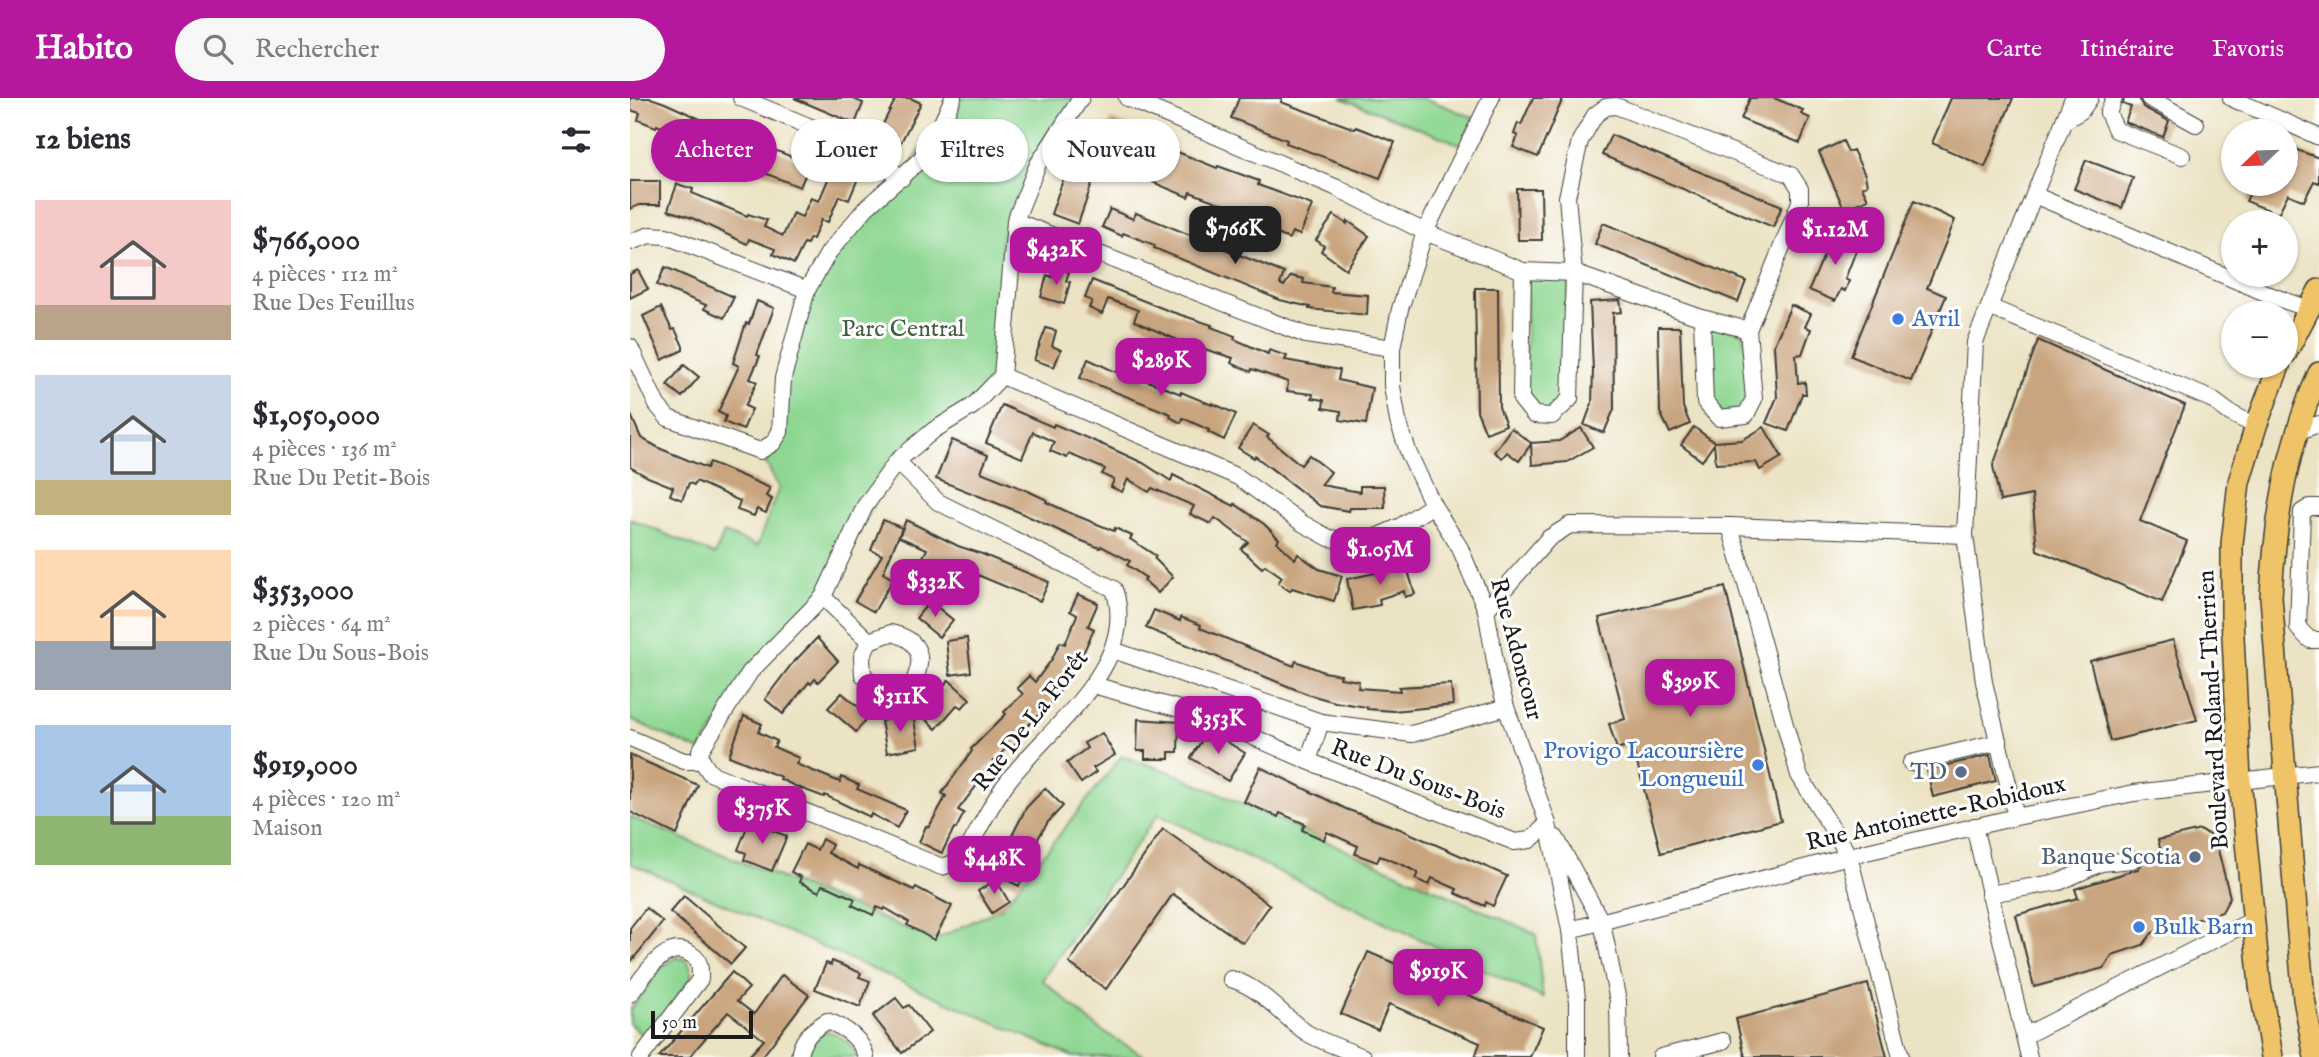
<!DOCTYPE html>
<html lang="fr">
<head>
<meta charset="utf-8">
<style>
  body { margin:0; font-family:"IM FELL English",serif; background:#f7f7f7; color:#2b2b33; height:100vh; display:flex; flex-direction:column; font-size:26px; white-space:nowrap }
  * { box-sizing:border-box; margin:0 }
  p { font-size:23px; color:#7c7c81 }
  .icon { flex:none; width:38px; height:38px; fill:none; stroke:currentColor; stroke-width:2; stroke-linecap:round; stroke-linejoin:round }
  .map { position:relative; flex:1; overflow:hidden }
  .drawer { display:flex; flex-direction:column; background:#fff; width:630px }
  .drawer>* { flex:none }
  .hud { position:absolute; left:21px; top:21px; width:665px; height:63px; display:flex; gap:14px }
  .needle { width:46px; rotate:247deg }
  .buttons { position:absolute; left:1591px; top:21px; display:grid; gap:14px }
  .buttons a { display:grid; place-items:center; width:77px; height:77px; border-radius:50%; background:#fff; box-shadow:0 2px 5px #0004; font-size:35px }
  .scale { position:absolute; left:21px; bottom:18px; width:102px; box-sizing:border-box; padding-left:7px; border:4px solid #1c1c1c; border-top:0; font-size:19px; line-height:24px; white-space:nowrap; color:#1c1c1c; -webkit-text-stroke:5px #fff; paint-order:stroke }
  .price { position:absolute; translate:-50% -60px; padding:0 16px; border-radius:14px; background:#b5179e; color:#fff; font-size:23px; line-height:46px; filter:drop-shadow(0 2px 4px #0008) }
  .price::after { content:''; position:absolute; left:50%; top:42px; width:21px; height:16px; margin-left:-10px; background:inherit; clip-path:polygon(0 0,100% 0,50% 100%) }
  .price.active { background:#222; color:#fff }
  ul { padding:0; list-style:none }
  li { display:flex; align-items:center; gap:21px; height:175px; padding:0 35px }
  li span { display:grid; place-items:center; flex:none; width:196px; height:140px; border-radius:0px; color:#555 }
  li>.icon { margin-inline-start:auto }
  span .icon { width:84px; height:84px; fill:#fffc; stroke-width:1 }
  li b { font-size:30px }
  h2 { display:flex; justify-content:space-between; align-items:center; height:84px; padding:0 35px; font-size:30px }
  .chip { padding:0 24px; border-radius:32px; background:#fff; box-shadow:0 2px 5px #0004; font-size:24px; line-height:63px }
  .chip.active { background:#b5179e; color:#fff }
  header { display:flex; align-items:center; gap:42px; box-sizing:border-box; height:98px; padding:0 35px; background:#b5179e; color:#fff }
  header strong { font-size:33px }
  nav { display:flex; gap:38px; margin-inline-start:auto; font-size:24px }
  .search { width:490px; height:63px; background:#f7f7f7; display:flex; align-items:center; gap:18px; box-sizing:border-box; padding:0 24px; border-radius:38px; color:#7c7c81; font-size:26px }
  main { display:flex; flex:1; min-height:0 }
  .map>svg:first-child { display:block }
  .green { fill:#8ed792; stroke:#557a57; stroke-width:2 }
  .building { fill:#c9a57f }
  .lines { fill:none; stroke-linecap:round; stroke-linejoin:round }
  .minor-casing { stroke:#3b3a35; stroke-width:18 }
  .major-casing { stroke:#3b3a35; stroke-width:24 }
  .minor { stroke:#fff; stroke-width:16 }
  .major { stroke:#efc469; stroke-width:21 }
  .shop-dot { fill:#3f7fe0; stroke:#fff; stroke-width:2.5 }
  .service-dot { fill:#5c6f8a; stroke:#fff; stroke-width:2.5 }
  .labels { text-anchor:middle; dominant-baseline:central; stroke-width:6; stroke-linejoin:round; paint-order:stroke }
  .shop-label { font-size:24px; fill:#366cbe; stroke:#fff; text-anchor:start }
  .park-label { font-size:24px; fill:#445d45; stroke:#fff }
  .street-label { font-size:24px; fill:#1c1c1c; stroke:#fff }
  .service-label { font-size:24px; fill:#4e5e75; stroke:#fff; text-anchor:end }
</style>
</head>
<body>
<header>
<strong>Habito</strong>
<div class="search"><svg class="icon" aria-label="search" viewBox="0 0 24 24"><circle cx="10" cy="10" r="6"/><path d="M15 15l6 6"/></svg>Rechercher</div>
<nav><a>Carte</a><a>Itinéraire</a><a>Favoris</a></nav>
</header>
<main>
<section class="drawer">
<h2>12 biens<svg class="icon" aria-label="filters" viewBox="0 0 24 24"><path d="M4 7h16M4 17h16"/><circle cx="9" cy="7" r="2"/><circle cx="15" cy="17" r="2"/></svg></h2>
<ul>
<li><span style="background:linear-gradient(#f6c9c9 75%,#b9a48a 0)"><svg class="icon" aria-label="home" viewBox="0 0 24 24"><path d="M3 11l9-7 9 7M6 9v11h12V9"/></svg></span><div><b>$766,000</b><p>4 pièces · 112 m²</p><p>Rue Des Feuillus</p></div></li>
<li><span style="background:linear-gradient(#c9d6e8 75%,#c2b280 0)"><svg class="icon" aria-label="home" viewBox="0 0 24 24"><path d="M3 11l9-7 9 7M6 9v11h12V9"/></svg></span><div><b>$1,050,000</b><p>4 pièces · 136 m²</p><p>Rue Du Petit-Bois</p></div></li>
<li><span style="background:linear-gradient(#ffd9b3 65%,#9aa5b1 0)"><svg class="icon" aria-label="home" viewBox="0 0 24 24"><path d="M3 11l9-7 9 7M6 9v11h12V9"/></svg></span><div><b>$353,000</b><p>2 pièces · 64 m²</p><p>Rue Du Sous-Bois</p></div></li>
<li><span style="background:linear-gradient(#a9c7e8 65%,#8fb573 0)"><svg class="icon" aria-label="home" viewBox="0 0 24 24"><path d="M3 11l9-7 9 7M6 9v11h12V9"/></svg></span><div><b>$919,000</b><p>4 pièces · 120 m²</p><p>Maison</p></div></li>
</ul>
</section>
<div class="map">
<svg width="1689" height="959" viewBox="0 0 1689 959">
  <rect width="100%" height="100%" fill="#fff"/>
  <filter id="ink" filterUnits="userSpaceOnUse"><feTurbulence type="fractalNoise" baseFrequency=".0143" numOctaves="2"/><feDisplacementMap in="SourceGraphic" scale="14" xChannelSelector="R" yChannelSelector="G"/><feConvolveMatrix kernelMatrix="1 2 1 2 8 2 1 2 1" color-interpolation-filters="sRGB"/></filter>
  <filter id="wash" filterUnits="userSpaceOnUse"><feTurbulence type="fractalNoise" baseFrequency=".00686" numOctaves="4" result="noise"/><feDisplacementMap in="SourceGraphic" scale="28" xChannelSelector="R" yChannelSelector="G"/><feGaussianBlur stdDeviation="1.57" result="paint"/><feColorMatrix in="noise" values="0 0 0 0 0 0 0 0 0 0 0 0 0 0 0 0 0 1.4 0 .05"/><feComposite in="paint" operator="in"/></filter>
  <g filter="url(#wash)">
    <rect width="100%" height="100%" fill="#ece3c4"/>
    <g class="green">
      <path d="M323 0H451L385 123 372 278 267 364 193 499 120 574 70 653 0 621V421L85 457 94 435 127 448 149 390 130 353 143 345 153 280 199 154 272 80Z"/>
      <path d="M711 0H794L850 22 837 49Z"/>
      <path d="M897 178H939L936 299 921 314 906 313 895 299Z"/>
      <path d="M1076 225 1114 235 1120 300 1113 313 1091 316 1079 302Z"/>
      <path d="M492 658 540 674 906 836 913 900 528 716 412 882 469 931 516 959H443L0 765V719L305 842 371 810Z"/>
      <path d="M47 859 57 862 61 871V881L15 940 0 926V912L33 868Z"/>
      <path d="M193 933C206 933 224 947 228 959H176C177 949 184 938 193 933Z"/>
    </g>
    <g id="blocks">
      <g class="building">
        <path d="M0 0H21L35 5 94 32 180 66 170 89 129 73 131 68 99 56 98 59 75 50 73 53 53 45 55 40 27 27 26 29 8 22 10 15 0 12Z"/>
        <path d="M164 0H221L233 5 225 26Z"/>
        <path d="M266 0H280L291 5 268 50 246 40Z"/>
        <path d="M609 0H652L651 4 725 31 726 29 765 44 750 80 656 45 657 42 601 20Z"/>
        <path d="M903 0H933L908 59 883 49 888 38 884 36 888 25 891 27Z"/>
        <path d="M1120 0H1144L1173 12 1171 16 1180 20 1170 45 1111 21Z"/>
        <path d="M1321 0H1383L1355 69 1302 45Z"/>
        <path d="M1494 0H1509L1513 9 1539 23 1533 39 1495 24 1501 9 1493 6Z"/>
        <path d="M481 21 504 30 518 37 517 41 550 55 587 70 588 68 629 83 628 87 682 107 670 137 662 134 659 141 637 132 640 125 632 121 560 94 558 99 520 83 521 81 466 59Z"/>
        <path d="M981 37 1152 108 1143 129 972 57Z"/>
        <path d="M1213 43 1218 54 1223 52 1235 77 1237 87 1232 89 1238 101 1214 111 1189 54Z"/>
        <path d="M1656 48 1689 60V85L1684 83 1674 103 1658 96 1648 116 1616 103 1624 86H1656Z"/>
        <path d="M1456 62 1503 80 1492 110 1444 91Z"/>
        <path d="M439 65 466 74 448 126 421 116Z"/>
        <path d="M204 67 229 78 219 102 209 98 198 124 191 122 183 141 180 140 177 146 174 145 164 166 143 156 145 151 119 141 117 146 62 120 38 112 47 86 63 91 62 95 117 118 118 116 137 122 134 129 153 138 163 115 172 119 181 100 189 103Z"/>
        <path d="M0 83H30V107H9L0 111Z"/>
        <path d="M887 91H911L912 142H888Z"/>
        <path d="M1284 103 1325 122 1297 190 1316 198 1281 283 1221 258Z"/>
        <path d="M480 111 503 121 506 115 654 175 650 186 654 188 661 178 674 181 673 185 702 189 701 194 738 197 737 217 679 211 680 209 650 202 524 150 525 147 493 135 492 138 472 129Z"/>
        <path d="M704 117 717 126 718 123 739 138 716 171 691 153 694 148 686 142Z"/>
        <path d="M973 125 1116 183 1108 204 965 146Z"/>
        <path d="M1204 134 1229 145 1215 181 1219 183 1215 193 1211 191 1205 203 1179 192Z"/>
        <path d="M35 169 104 199 94 220 74 211 76 207 27 187Z"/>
        <path d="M425 170 439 174 436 183 440 184 434 206 411 199 417 177 422 179Z"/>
        <path d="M8 172 18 191 0 200V176Z"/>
        <path d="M462 182 539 213 582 227 581 229 605 238 604 241 638 256 639 252 657 258 655 262 710 272 708 282 742 290 736 326 710 322 711 313 693 310 694 302 682 300 683 296 657 293 658 284 622 271 621 274 601 265 603 260 552 244 504 223 508 212 478 201 472 216 459 210 462 203 455 200Z"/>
        <path d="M845 190H868L869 309 876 327 856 335 847 313Z"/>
        <path d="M990 202 992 214 983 215 984 311 974 335 954 327 962 305 963 272 960 204Z"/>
        <path d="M127 203 144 210 127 257 130 258 120 281 127 284 115 308 122 311 113 332 94 324 96 318 88 314 109 268 103 265 116 225 119 226Z"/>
        <path d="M1161 207 1181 216 1175 229 1181 231 1172 256 1166 257 1168 285 1175 284 1176 296H1172L1158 333 1136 325 1147 299 1144 247Z"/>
        <path d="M31 209 42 232 45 231 53 248V252L32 262 13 218Z"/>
        <path d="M1028 229H1050L1053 309 1060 326 1040 335 1030 314Z"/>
        <path d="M416 230 426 233 422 248 431 252 424 269 404 262Z"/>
        <path d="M1408 242 1555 307 1510 423 1557 443 1532 504 1407 452 1402 397 1370 403 1363 368Z"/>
        <path d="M458 261 490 276 493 269 516 280 515 282 551 296V294L582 307V305L606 316 594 342 578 334 579 332 553 320 551 325 540 319 541 316 450 280Z"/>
        <path d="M54 267 69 279 52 299 37 287Z"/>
        <path d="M372 307 423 329 424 326 478 349 513 365 541 383 543 377 604 408 605 406 634 426 649 441 647 444 665 461 668 456 689 471 712 478 704 503 662 490 660 493 648 485 652 479 635 467 632 470 611 451 618 444 585 420 581 426 560 416 564 408 522 390 519 394 498 381 492 394 481 389 484 382 472 376 475 371 439 356 437 360 420 353 424 344 403 334 392 360 356 345Z"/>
        <path d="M0 315 11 340 31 351 77 370 80 364 140 390 136 398 142 401 136 415 127 411 124 418 107 412 110 403 66 383 64 387 59 385 52 402 40 397 43 389 18 379 0 369Z"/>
        <path d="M623 327 639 337 637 339 671 367 679 357 701 374 691 387 730 394V388H754L755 410H720L719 413 690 408 625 358 624 360 608 350Z"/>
        <path d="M1064 329 1084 344 1112 342 1134 329 1152 359 1130 372 1126 364 1086 366 1084 346 1072 363 1051 347Z"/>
        <path d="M881 330 901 345 929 343 951 330 963 349 937 364 902 367 901 346 889 363 877 354 872 360 864 354Z"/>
        <path d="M322 342 358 357 351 374 398 393 417 402 416 404 440 415 484 433 485 430 502 438 500 441 526 458 524 460 543 479 528 495 514 482 516 480 497 467 500 463 471 448 470 450 447 441 389 414 306 381Z"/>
        <path d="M253 422 272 430 253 475 263 481 244 514 225 503 252 457 241 452Z"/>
        <path d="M276 422 328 448 352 456 419 484 410 503 338 473 316 467 314 469 293 459 297 451 269 439Z"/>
        <path d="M775 463 785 496 775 499 774 493 749 501 750 507 723 512 717 481 768 470 766 465Z"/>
        <path d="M1095 489 1151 723 1031 755 1002 646 987 651 979 626 995 621 969 520Z"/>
        <path d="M448 496 468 505 458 528 464 531 447 569 421 605 388 637 391 640 381 651 378 648 355 673 357 674 328 712 334 715 326 731 324 730 312 755 289 744 296 728 299 729 316 698 312 695 342 653 341 651 376 616 374 614 393 596 387 590 399 578 405 584 422 561 430 544 435 546 447 517 440 513Z"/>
        <path d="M300 503 323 522 309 539 286 520Z"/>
        <path d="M524 512 550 523 551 519 571 527 570 530 664 568 666 563 694 574 711 577 710 580 729 583 728 590 770 593 769 589 821 586 823 607 763 613 737 611V609L705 604 677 596 516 530Z"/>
        <path d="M187 540 208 563 188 584 185 581 181 586 179 584 153 616 135 601 161 567Z"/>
        <path d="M337 540 341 574 320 577 316 543Z"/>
        <path d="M1543 542 1567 622 1480 643 1460 563Z"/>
        <path d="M319 582 340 601 332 610 327 607 306 631 289 615Z"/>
        <path d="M212 595 239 618 226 634 198 610Z"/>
        <path d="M283 617 289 649 257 655 251 623Z"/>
        <path d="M114 618 132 626 128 634 147 643 144 649 169 660 166 666 210 684 211 679 229 687 227 691 276 712 267 730 241 716 240 719 195 697 194 699 165 688 150 681 151 679 99 658Z"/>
        <path d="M508 621 549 624 548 654H539V661H515V653H507Z"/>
        <path d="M578 632 615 655 598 683 561 660Z"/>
        <path d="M472 635 485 657 463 670 466 674 451 685 437 665 457 650 454 645Z"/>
        <path d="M0 657 68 687 47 737 0 714Z"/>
        <path d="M1360 657 1366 683 1303 699 1297 672Z"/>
        <path d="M630 669 716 711 770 731 877 778 863 808 856 804 855 808 825 795 827 791 802 780 799 787 785 781 788 775 773 767 750 758 747 764 725 756 728 748 697 734 694 742 672 732 675 726 650 715 648 719 614 704Z"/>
        <path d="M415 690 433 708 418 724 410 737 394 769 397 771 389 788 370 779 375 776 365 771 396 710Z"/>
        <path d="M119 724 157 738 142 773 114 762 116 755 108 752Z"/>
        <path d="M533 731 640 807 613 845 543 796 476 891 439 865Z"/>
        <path d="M1570 732 1585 740 1600 799 1592 814 1522 835 1513 847 1482 857 1474 870 1404 889 1386 817 1448 800 1445 791 1508 771 1512 766V759L1531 753 1528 742Z"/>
        <path d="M192 741 202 747 198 755 228 771 229 767 284 792 286 789 322 808 304 842 277 827 279 824 255 810 254 812 247 809 243 817 222 807 225 801 199 789 192 787 189 794 169 784 171 779 161 774 175 746 187 752Z"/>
        <path d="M366 782 379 804 362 815 348 793Z"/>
        <path d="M54 798 115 850 101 866 40 814Z"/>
        <path d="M16 810 33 824 0 865V830Z"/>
        <path d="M738 854 913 929 900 959H845L850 945 759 906 748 932 711 916Z"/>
        <path d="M202 863 231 875 229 879 240 883 230 909 185 891 196 865 201 867Z"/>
        <path d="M102 874 119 890 107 903 124 916 152 877 179 897 132 959H118L134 942 98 914 59 959H29Z"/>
        <path d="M1238 886 1257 959H1115L1106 921Z"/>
        <path d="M266 900 274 910 279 907 300 934 272 955 243 918Z"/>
      </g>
    </g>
  </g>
  <g filter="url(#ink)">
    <use href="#blocks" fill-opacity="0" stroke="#3b3a35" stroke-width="2"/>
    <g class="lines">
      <defs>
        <g id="minor">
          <path d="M111 0 229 49 272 80"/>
          <path d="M497 0 705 89 795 134 893 173 944 175 1072 220 1118 232"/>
          <path d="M861 0 795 134 770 211 762 250V288L768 323 779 356 803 407 830 450 856 512 868 580 876 609 918 726 940 832 947 901V959"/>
          <path d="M1484 0 1478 15 1486 32 1552 58"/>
          <path d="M1519 0 1566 26"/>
          <path d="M1601 0 1689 39"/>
          <path d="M1434 23 1451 13 1460 0"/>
          <path d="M1404 97 1645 199 1679 211"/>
          <path d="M385 123 676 237 762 250"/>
          <path d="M0 144 20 137 36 138 177 192"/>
          <path d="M893 173 891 301 904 317 922 318 940 301 944 175 937 99 950 43 965 17 976 9 986 8 1161 77 1170 91V104L1118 232 1124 301 1116 317 1089 320 1075 304 1072 220"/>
          <path d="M1359 209 1581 301 1600 315 1626 328"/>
          <path d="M0 249 27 307 38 320 130 353 143 345 150 334 153 280 177 192 199 154 236 110 290 62 304 42 323 0"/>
          <path d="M372 278 608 379 672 425 699 440 732 445 771 428 803 407"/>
          <path d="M1666 334 1689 326"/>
          <path d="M267 363 308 404 484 491C510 567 418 630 378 683 360 706 347 736 332 762L312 769 80 675 72 663 70 653 120 574 193 499 235 408 267 363 304 332 343 308 372 278 385 123 408 66 451 0"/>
          <path d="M1689 409H1680L1672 414 1668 530 1680 542H1689"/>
          <path d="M1100 428 1169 677 1219 758 1271 959"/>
          <path d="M193 499 239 543"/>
          <path d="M856 512 919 440 940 427 1100 428 1335 437"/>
          <path d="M261 535C293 542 295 563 281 589 257 598 252 594 233 577L232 559 239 543Z"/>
          <path d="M483 552 691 624 782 636 876 609"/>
          <path d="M463 587 575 618 678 663 885 744 900 742 918 726"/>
          <path d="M0 640 54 663H72"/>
          <path d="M678 663 691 624"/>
          <path d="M1281 665 1369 644"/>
          <path d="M1386 719 1354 584 1335 437 1345 244 1443 0"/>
          <path d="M1344 728 1399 959"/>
          <path d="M926 740 972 825 988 903 989 959"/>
          <path d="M1359 796 1429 784 1471 765 1502 762"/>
          <path d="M940 832 1219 758 1386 719 1504 695 1689 674"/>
          <path d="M601 881C631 889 652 918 677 935 694 945 715 951 733 959"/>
          <path d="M0 896C14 879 36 838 62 857 71 862 70 872 70 881L11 959"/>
          <path d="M1394 938 1625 821"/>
          <path d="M169 959C171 941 182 932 197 923 214 929 231 940 236 959"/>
          <path d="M1031 959 1093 943"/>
        </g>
        <g id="major">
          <path d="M1656 255 1689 192"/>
          <path d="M1642 959 1630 887 1610 682 1602 518V446L1609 384 1626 328 1649 268"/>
          <path d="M1685 959 1674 901 1667 824 1641 499C1645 421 1657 347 1689 275"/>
        </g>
      </defs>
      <use href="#minor" class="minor-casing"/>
      <use href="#major" class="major-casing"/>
      <use href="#minor" class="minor"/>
      <use href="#major" class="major"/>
    </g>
  </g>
  <g class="shop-dot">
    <circle cx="1268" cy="221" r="7"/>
    <circle cx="1128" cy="667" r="7"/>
    <circle cx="1509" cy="829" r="7"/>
  </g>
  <g class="service-dot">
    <circle cx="1331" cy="674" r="7"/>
    <circle cx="1565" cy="759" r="7"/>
  </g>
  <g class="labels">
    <g class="shop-label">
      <text x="1282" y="221">Avril</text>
      <text x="1114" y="653" text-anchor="end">Provigo Lacoursière<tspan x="1114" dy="28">Longueuil</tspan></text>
      <text x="1523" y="829">Bulk Barn</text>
    </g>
    <g class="park-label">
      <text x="273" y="231">Parc Central</text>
    </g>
    <g class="street-label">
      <text transform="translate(886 551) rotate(75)">Rue Adoncour</text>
      <text transform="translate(1584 612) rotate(-93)">Boulevard Roland-Therrien</text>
      <text transform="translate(401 623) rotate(-52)">Rue De La Forêt</text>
      <text transform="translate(788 682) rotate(21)">Rue Du Sous-Bois</text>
      <text transform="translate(1306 716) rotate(-13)">Rue Antoinette-Robidoux</text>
    </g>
    <g class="service-label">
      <text x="1317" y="674">TD</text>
      <text x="1551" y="759">Banque Scotia</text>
    </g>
  </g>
</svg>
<div class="buttons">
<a><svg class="needle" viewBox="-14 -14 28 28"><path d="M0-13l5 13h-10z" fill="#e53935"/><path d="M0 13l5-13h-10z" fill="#7c7c81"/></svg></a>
<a>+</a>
<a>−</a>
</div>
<div class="scale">50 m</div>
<b class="price active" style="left:605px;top:168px">$766K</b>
<b class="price" style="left:1205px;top:169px">$1.12M</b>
<b class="price" style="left:426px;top:189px">$432K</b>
<b class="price" style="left:531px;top:300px">$289K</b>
<b class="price" style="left:750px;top:489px">$1.05M</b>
<b class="price" style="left:305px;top:521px">$332K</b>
<b class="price" style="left:1060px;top:621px">$399K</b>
<b class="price" style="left:270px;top:636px">$311K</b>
<b class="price" style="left:588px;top:658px">$353K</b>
<b class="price" style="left:132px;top:748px">$375K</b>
<b class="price" style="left:364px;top:798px">$448K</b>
<b class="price" style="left:808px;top:911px">$919K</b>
<div class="hud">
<a class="chip active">Acheter</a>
<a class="chip">Louer</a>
<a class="chip">Filtres</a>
<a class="chip">Nouveau</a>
</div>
</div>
</main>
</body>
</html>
